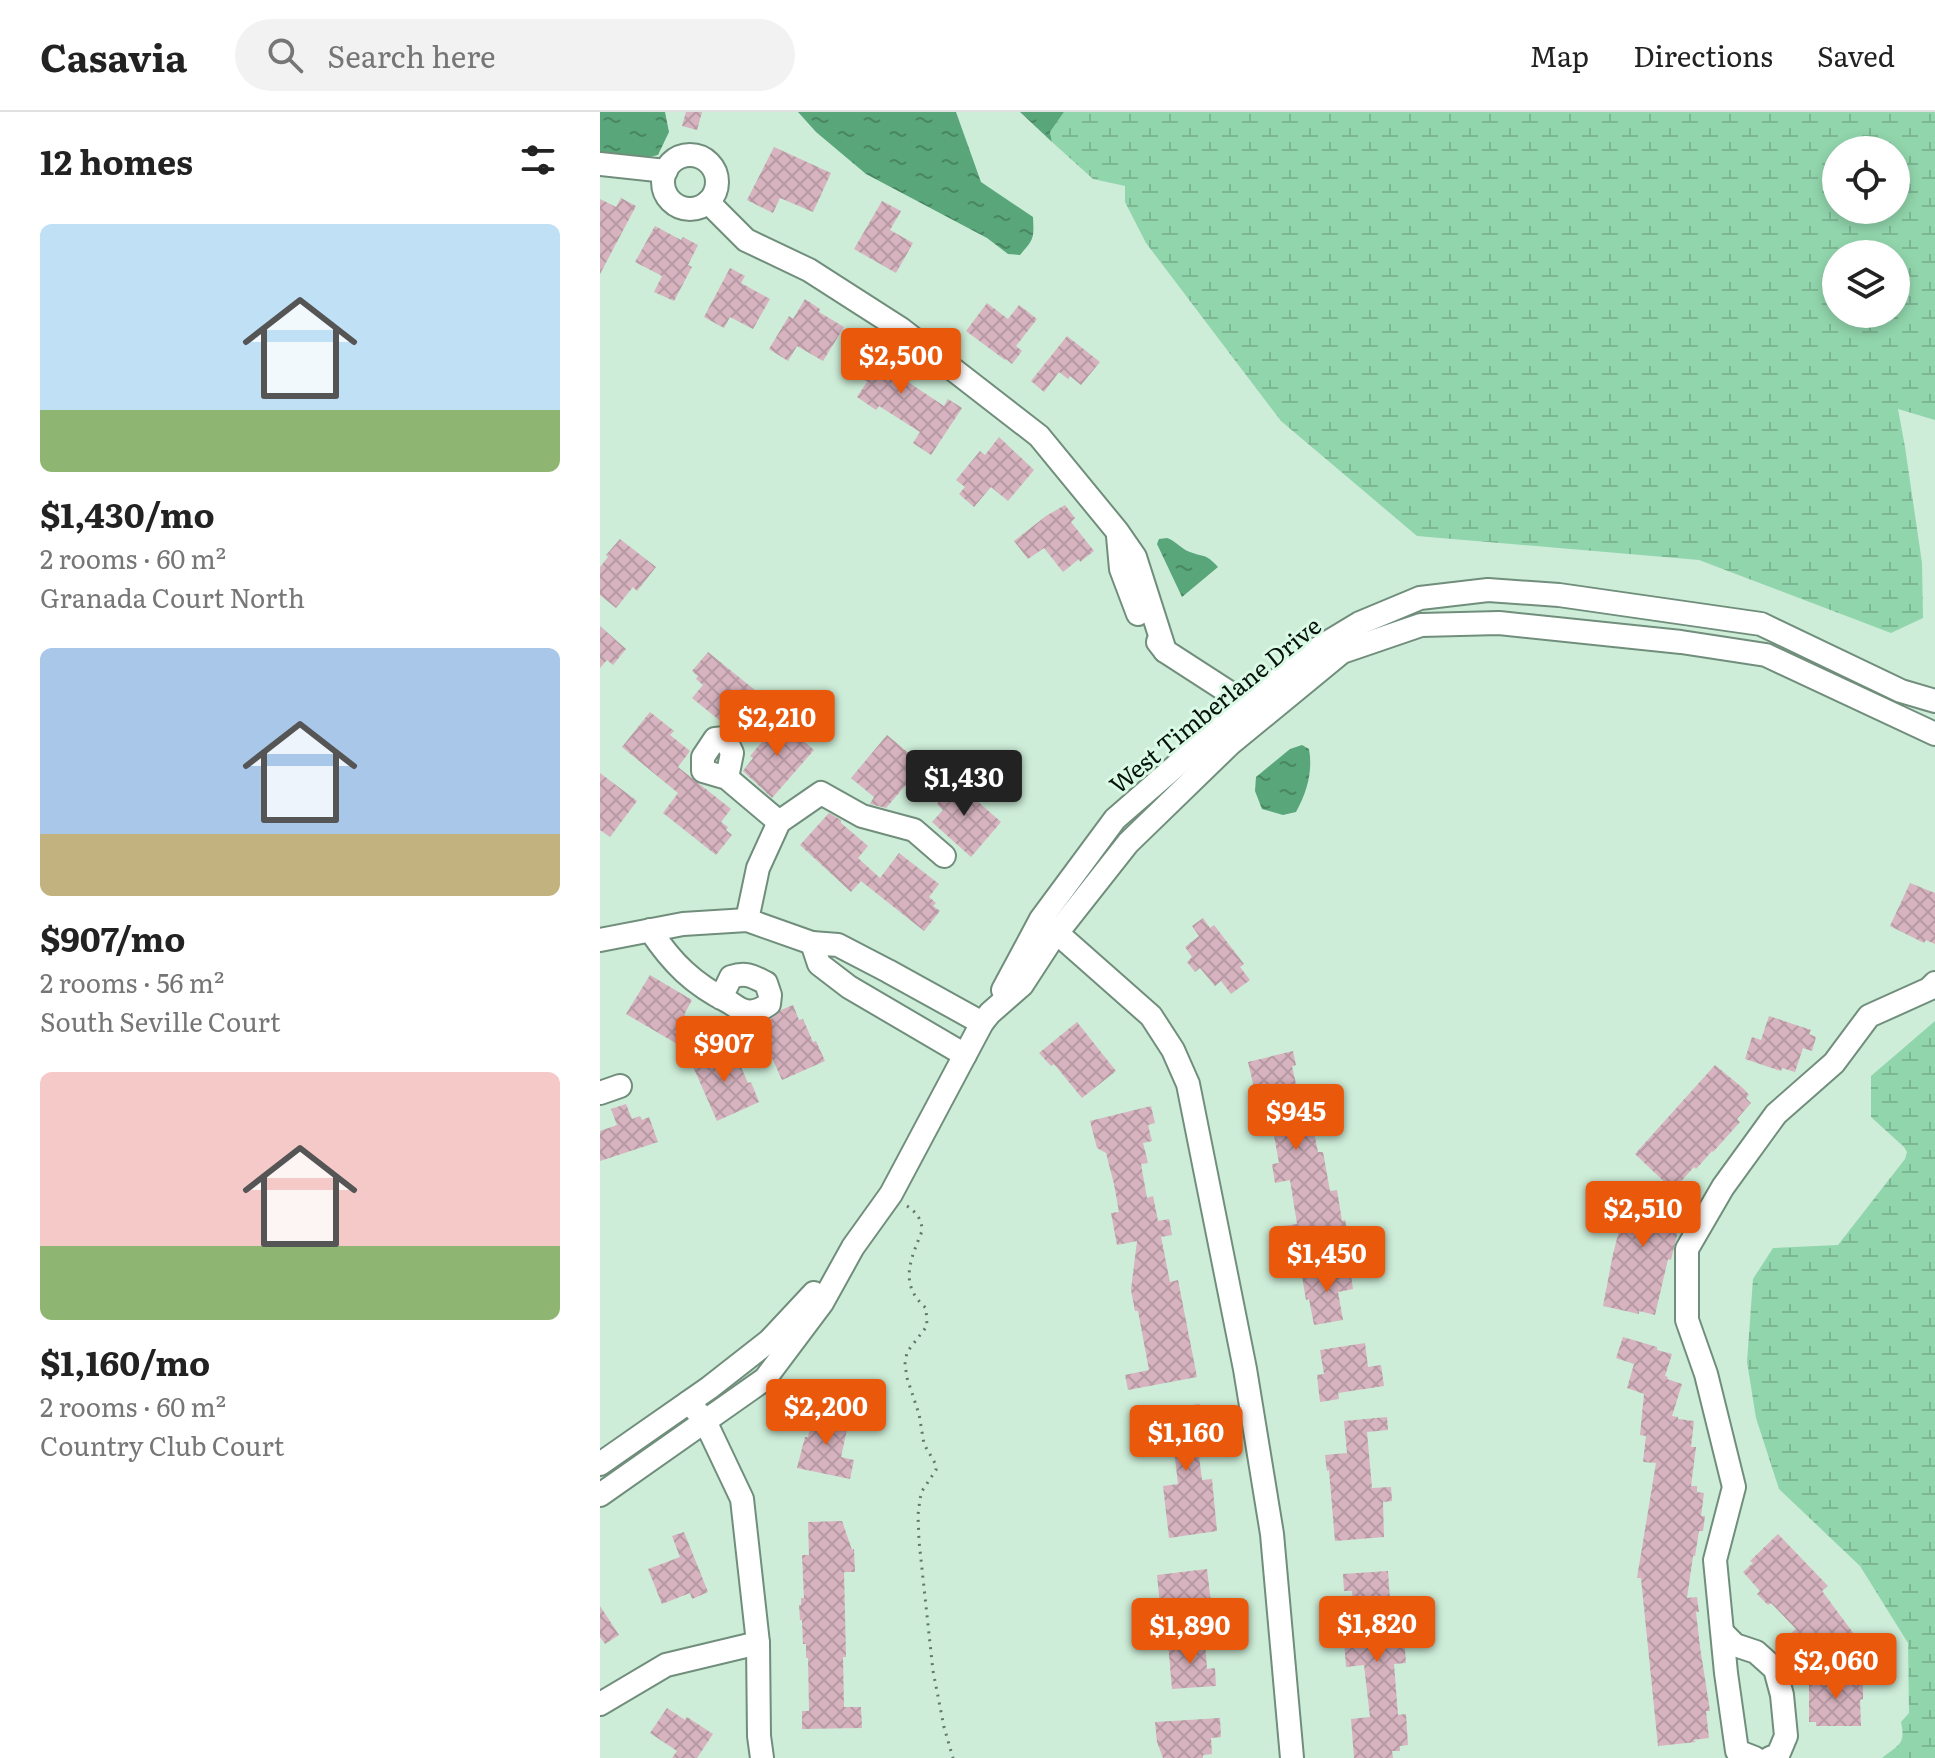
<!DOCTYPE html>
<html lang="en">
<head>
<meta charset="utf-8">
<style>
  body { margin:0; font-family:Literata,serif; background:#f2f2f2; color:#222; height:100vh; display:flex; flex-direction:column; font-size:30px; white-space:nowrap }
  * { box-sizing:border-box; margin:0 }
  p { font-size:26px; color:#767676 }
  .icon { flex:none; width:44px; height:44px; fill:none; stroke:currentColor; stroke-width:2; stroke-linecap:round; stroke-linejoin:round }
  .map { position:relative; flex:1; overflow:hidden }
  .sheet { display:flex; flex-direction:column; background:#fff; width:600px }
  .sheet>* { flex:none }
  .fabs { position:absolute; left:1222px; top:24px; display:grid; gap:16px }
  .fabs a { display:grid; place-items:center; width:88px; height:88px; border-radius:50%; background:#fff; box-shadow:0 4px 12px #0003; font-size:40px }
  .price { position:absolute; translate:-50% -68px; padding:0 18px; border-radius:8px; background:#ea580c; color:#fff; font-size:26px; line-height:52px; filter:drop-shadow(0 2px 4px #0008) }
  .price::after { content:''; position:absolute; left:50%; top:48px; width:24px; height:18px; margin-left:-12px; background:inherit; clip-path:polygon(0 0,100% 0,50% 100%) }
  .price.selected { background:#222; color:#fff }
  ul { padding:0; list-style:none }
  li { display:grid; align-content:center; gap:16px; height:424px; padding:0 40px }
  li span { display:grid; place-items:center; height:248px; border-radius:12px; color:#555 }
  li>.icon { margin-inline-start:auto }
  span .icon { width:144px; height:144px; fill:#fffc; stroke-width:1 }
  li b { font-size:34px }
  h2 { display:flex; justify-content:space-between; align-items:center; height:96px; padding:0 40px; font-size:34px }
  header { display:flex; align-items:center; gap:48px; box-sizing:border-box; height:112px; padding:0 40px; background:#fff; border-bottom:2px solid #e0e0e0 }
  header strong { font-size:38px }
  nav { display:flex; gap:44px; margin-inline-start:auto; font-size:28px }
  .search { width:560px; height:72px; background:#f2f2f2; display:flex; align-items:center; gap:20px; box-sizing:border-box; padding:0 28px; border-radius:44px; color:#767676; font-size:30px }
  main { display:flex; flex:1; min-height:0 }
  .map>svg:first-child { display:block }
  .wetland { fill:url(#wetland-marsh); fill-rule:evenodd }
  .water { fill:url(#water-ripples) }
  .building { fill:url(#building-cross-hatch) }
  .lines { fill:none; stroke-linecap:round; stroke-linejoin:round }
  .minor-casing { stroke:#708e7b; stroke-width:26 }
  .path { stroke:#63776a; stroke-width:3; stroke-dasharray:2 6; stroke-linecap:butt }
  .minor { stroke:#fff; stroke-width:22 }
  .labels { text-anchor:middle; dominant-baseline:central; stroke-width:6; stroke-linejoin:round; paint-order:stroke }
  .street-label { font-size:24px; fill:#08130d; stroke:#dafae5 }
</style>
</head>
<body>
<header>
<strong>Casavia</strong>
<div class="search"><svg class="icon" aria-label="search" viewBox="0 0 24 24"><circle cx="10" cy="10" r="6"/><path d="M15 15l6 6"/></svg>Search here</div>
<nav><a>Map</a><a>Directions</a><a>Saved</a></nav>
</header>
<main>
<section class="sheet">
<h2>12 homes<svg class="icon" aria-label="filters" viewBox="0 0 24 24"><path d="M4 7h16M4 17h16"/><circle cx="9" cy="7" r="2"/><circle cx="15" cy="17" r="2"/></svg></h2>
<ul>
<li><span style="background:linear-gradient(#bfe0f5 75%,#8fb573 0)"><svg class="icon" aria-label="home" viewBox="0 0 24 24"><path d="M3 11l9-7 9 7M6 9v11h12V9"/></svg></span><div><b>$1,430/mo</b><p>2 rooms · 60 m²</p><p>Granada Court North</p></div></li>
<li><span style="background:linear-gradient(#a9c7e8 75%,#c2b280 0)"><svg class="icon" aria-label="home" viewBox="0 0 24 24"><path d="M3 11l9-7 9 7M6 9v11h12V9"/></svg></span><div><b>$907/mo</b><p>2 rooms · 56 m²</p><p>South Seville Court</p></div></li>
<li><span style="background:linear-gradient(#f6c9c9 70%,#8fb573 0)"><svg class="icon" aria-label="home" viewBox="0 0 24 24"><path d="M3 11l9-7 9 7M6 9v11h12V9"/></svg></span><div><b>$1,160/mo</b><p>2 rooms · 60 m²</p><p>Country Club Court</p></div></li>
</ul>
</section>
<div class="map">
<svg width="1335" height="1646" viewBox="0 0 1335 1646">
  <defs>
    <pattern id="wetland-marsh" width="20" height="14" patternUnits="userSpaceOnUse" patternTransform="scale(2)"><rect width="20" height="14" fill="#91d5ac"/><path d="M1 5h8M5 5V1M11 12h8M15 12V8" fill="none" stroke="#7cb693"/></pattern>
    <pattern id="water-ripples" width="26" height="14" patternUnits="userSpaceOnUse" patternTransform="scale(2)"><rect width="26" height="14" fill="#59a67a"/><path d="M2 4q2-2 4 0t4 0M15 11q2-2 4 0t4 0" fill="none" stroke="#488662"/></pattern>
    <pattern id="building-cross-hatch" width="8" height="8" patternUnits="userSpaceOnUse" patternTransform="scale(2)"><rect width="8" height="8" fill="#d6b3bf"/><path d="M0 0l8 8M0 8l8-8" fill="none" stroke="#b699a3"/></pattern>
  </defs>
  <rect width="100%" height="100%" fill="#cdedd8"/>
  <g class="wetland">
    <path d="M464 0H1335V308L1298 297 1305 335 1322 451 1323 506 1291 521 1099 448 817 424 681 309 546 131 525 90V74L493 67 452 30 450 20ZM1236 38H1296V98H1236ZM1236 142H1296V202H1236Z"/>
    <path d="M1335 909V1646H1282C1299 1632 1306 1633 1301 1610L1309 1601 1308 1531 1260 1454 1179 1377 1156 1306 1147 1250 1153 1167 1173 1136 1238 1133 1305 1047 1307 1040 1304 1035 1271 1005V964Z"/>
  </g>
  <g class="water">
    <path d="M0 0H65L69 20 58 43 31 49 0 47Z"/>
    <path d="M198 0H356L381 70 433 105C434 127 434 127 420 143L408 142 387 126 266 62 216 20Z"/>
    <path d="M420 0H464L450 20 452 30Z"/>
    <path d="M567 426C576 429 581 437 590 440 606 446 605 441 618 455L582 485 557 432 559 427Z"/>
    <path d="M702 633 709 637C713 659 707 680 696 700L683 703 662 697 655 679 656 665 690 637Z"/>
  </g>
  <g class="building">
    <path d="M86 0H102L97 18 82 14Z"/>
    <path d="M174 35 231 61 213 100 180 86 173 101 147 88Z"/>
    <path d="M21 86 36 94 0 162V87L16 95Z"/>
    <path d="M282 89 301 99 290 118 313 131 296 161 254 137Z"/>
    <path d="M55 114 81 128 83 125 98 133 88 153 92 155 74 189 54 180 62 164 35 150Z"/>
    <path d="M130 156 145 164 141 171 170 187 153 217 130 205 124 216 104 205Z"/>
    <path d="M205 187 220 197 219 200 244 215 223 249 197 234 188 249 169 237 189 204 193 207Z"/>
    <path d="M387 191 408 207 419 193 437 207 416 234 422 239 412 252 406 247 405 248 366 219Z"/>
    <path d="M467 224 500 250 481 273 470 264 468 267 459 260 444 280 431 269Z"/>
    <path d="M265 227 306 255 299 264 344 294 348 287 362 296 331 343 313 331 320 320 279 294 276 298 257 285 267 270 246 255Z"/>
    <path d="M399 325 434 358 408 389 391 375 374 395 359 382 365 375 356 368 380 339 385 343Z"/>
    <path d="M465 393 475 406 471 410 494 439 480 450 479 447 463 460 444 436 428 447 414 429 446 404Z"/>
    <path d="M20 427 56 455 37 479 33 475 16 496 0 483V455L8 445 6 443Z"/>
    <path d="M0 514 26 537 13 553 7 548 0 556Z"/>
    <path d="M108 540 161 583 134 616 124 612 92 586 103 573 96 567 98 564 92 559Z"/>
    <path d="M50 600 74 619 70 623 90 639 78 655 131 697 121 710 128 715 126 718 132 723 116 743 63 701 78 681 22 635Z"/>
    <path d="M179 607 214 638 172 686 143 659 153 646 150 644 166 625 164 623Z"/>
    <path d="M287 623 323 653 286 696 270 692 274 685 251 666Z"/>
    <path d="M0 661 37 689 10 725 0 718Z"/>
    <path d="M350 665 401 710 371 745 332 710 343 698 337 692 339 689 333 684Z"/>
    <path d="M229 701 241 708V711L268 734 258 746 280 766 299 741 339 772 329 785 336 791 333 794 340 799 324 819 261 769 251 780 200 733Z"/>
    <path d="M1310 771 1335 781V832L1326 828 1324 831 1290 814Z"/>
    <path d="M603 806 610 816 614 813 644 852 640 855 650 868 631 882 621 869 615 874 600 856 595 860 587 850 592 845 585 835 599 824 592 814Z"/>
    <path d="M50 863 92 888 84 903 92 907 90 910 97 915 84 936 26 902Z"/>
    <path d="M193 893 199 908 203 907 213 930 216 929 225 949 182 968 157 913 170 908 181 898Z"/>
    <path d="M1169 904 1211 918 1209 922 1216 925 1212 939 1203 936 1195 960 1182 956 1181 959 1145 947 1152 925 1161 928Z"/>
    <path d="M477 910 516 959 482 986 454 952 451 954 439 941Z"/>
    <path d="M127 934 134 949 138 948 148 971 151 970 159 990 117 1009 91 950Z"/>
    <path d="M693 939 696 953 692 954 705 1012 712 1011 718 1040H723L730 1079 737 1078 742 1109 745 1108 748 1122 685 1133 682 1114 697 1112 690 1068 675 1071 672 1052 679 1051 669 996 655 999 651 980H655L648 950Z"/>
    <path d="M1115 953 1144 977 1149 983 1146 986 1151 991 1137 1007 1140 1010 1113 1040 1112 1039 1096 1057 1094 1055 1073 1078 1035 1042Z"/>
    <path d="M26 992 32 1007 40 1004 42 1008 49 1005 58 1030 0 1049V1019L17 1013 11 997Z"/>
    <path d="M551 994 555 1011 548 1013 552 1029 543 1031 548 1051 541 1052 547 1086 553 1084 558 1109 569 1107 572 1123 561 1125 570 1170 578 1168 597 1265 528 1278 525 1263 549 1258 538 1199H535L531 1178 537 1129 517 1133 511 1101 519 1100 514 1072 506 1041 497 1036 490 1009Z"/>
    <path d="M1032 1069 1073 1078 1069 1082 1081 1085 1076 1108H1080L1077 1123 1071 1148 1068 1147 1055 1203 1039 1199V1202L1003 1194 1013 1142Z"/>
    <path d="M750 1156 753 1177 738 1180 743 1208 714 1213 709 1187 706 1188 702 1164Z"/>
    <path d="M1023 1225 1057 1235V1238L1072 1242 1065 1264 1068 1265 1067 1267 1082 1272 1072 1304 1078 1305V1307L1094 1309 1091 1335H1096L1091 1374H1097V1380L1104 1381 1101 1404H1105L1103 1419H1099L1095 1444H1093L1087 1486 1097 1485 1099 1500H1096L1100 1535 1110 1599H1106L1109 1626 1093 1628 1096 1630 1058 1634 1041 1466H1037L1056 1351 1043 1350 1046 1324 1040 1323 1044 1282 1027 1276 1034 1252 1016 1246Z"/>
    <path d="M765 1231 768 1255 781 1253 784 1274 738 1281 739 1287 720 1290 717 1263 724 1262 720 1238Z"/>
    <path d="M600 1292 603 1310 599 1311 601 1327 597 1328 602 1368 612 1367 617 1419 569 1426 563 1374 578 1372 574 1337 566 1338 564 1318 550 1320 548 1299Z"/>
    <path d="M213 1301 249 1308 241 1345 254 1348 250 1367 197 1356 205 1325H208Z"/>
    <path d="M787 1305 788 1318 767 1320 772 1376 791 1375 792 1389 783 1390 784 1425 735 1429 729 1358 727 1359 725 1343 747 1341 744 1309Z"/>
    <path d="M242 1409 252 1438 254 1437 255 1460H244L246 1545H243L244 1595H261L262 1616 202 1617V1599H209L208 1546H206V1532H203L202 1508H200L199 1493H201V1486H204L202 1443H209L208 1410Z"/>
    <path d="M84 1420 108 1480 92 1487 90 1481 62 1492 48 1457 80 1445 72 1424Z"/>
    <path d="M1178 1422 1228 1474 1222 1479 1257 1526 1213 1560 1202 1546 1206 1543 1190 1522 1196 1517 1171 1491 1168 1493 1157 1482 1160 1479 1143 1460 1153 1451 1150 1449Z"/>
    <path d="M607 1457 615 1525 605 1527 600 1501 553 1507 551 1494 560 1493 557 1463Z"/>
    <path d="M788 1459 790 1489H801L806 1551 794 1552 798 1603 806 1602 808 1633 800 1634V1639H792L793 1646H754L751 1607 770 1605 764 1553 746 1555 744 1528 755 1527 752 1479H744L743 1462Z"/>
    <path d="M0 1494 19 1523 5 1532 0 1525Z"/>
    <path d="M605 1529 607 1557 615 1556 616 1574 572 1577 568 1531Z"/>
    <path d="M1263 1565V1587L1260 1588 1261 1614H1216V1610H1209V1566Z"/>
    <path d="M67 1596 85 1608 87 1605 113 1622 97 1646H72L77 1639 50 1621Z"/>
    <path d="M620 1606 621 1625 611 1626 612 1642 603 1643V1646H563L557 1630 555 1610Z"/>
  </g>
  <g class="lines">
    <defs>
      <g id="minor">
        <circle cx="90" cy="70" r="27"/>
        <path d="M0 52 66 59"/>
        <path d="M108 90 146 128 209 158 301 217 439 324 517 419 535 445 565 539"/>
        <path d="M518 424 521 457 538 502"/>
        <path d="M558 530 565 539 647 592"/>
        <path d="M127 666 103 659V645L115 627 125 626 132 641 127 666 179 710"/>
        <path d="M147 808 158 756 179 710 221 681 262 704 314 718 344 744"/>
        <path d="M448 813 551 904 573 938 588 972 645 1257 672 1422 692 1646"/>
        <path d="M50 818C72 851 93 872 129 890 134 893 140 898 146 899 155 901 162 897 169 892L170 883 166 871C152 864 146 860 131 865L121 886"/>
        <path d="M0 828 83 812 147 808 212 831 238 833 288 859 382 911"/>
        <path d="M212 831 219 852 249 875 365 943"/>
        <path d="M403 878 441 807 515 707 647 592 712 540 760 511 820 486 888 478 959 483 1161 512 1301 579 1335 589"/>
        <path d="M0 981 20 974"/>
        <path d="M89 1290 105 1309 142 1387 158 1531 159 1624 162 1646"/>
        <path d="M0 1352 109 1276 169 1229 214 1181"/>
        <path d="M0 1383 165 1267 222 1191 253 1135 291 1082 382 911 390 901 422 873 450 830 528 731 630 632 742 540 821 513 899 511 1081 530 1166 543 1335 622"/>
        <path d="M1123 1521 1135 1533 1156 1540 1175 1557 1182 1583 1186 1624 1178 1643 1170 1646"/>
        <path d="M0 1592 66 1553 158 1531"/>
        <path d="M1155 1646 1137 1639 1126 1561 1115 1448 1134 1375 1106 1262 1087 1208V1137L1123 1075 1176 1002 1234 951 1269 904 1329 877 1335 871"/>
      </g>
    </defs>
    <use href="#minor" class="minor-casing"/>
    <path class="path" d="M307 1094C316 1100 322 1107 322 1119 311 1147 298 1172 326 1196L327 1214 307 1240 305 1252 307 1266 319 1302 324 1332 336 1353V1358L322 1379 320 1387 318 1403 319 1429 333 1559 344 1615 353 1646"/>
    <use href="#minor" class="minor"/>
  </g>
  <g class="labels">
    <g class="street-label">
      <text transform="translate(614 592) rotate(-39)">West Timberlane Drive</text>
    </g>
  </g>
</svg>
<div class="fabs">
<a><svg class="icon" aria-label="locate" viewBox="0 0 24 24"><circle cx="12" cy="12" r="6"/><path d="M12 2v4M12 18v4M2 12h4M18 12h4"/></svg></a>
<a><svg class="icon" aria-label="layers" viewBox="0 0 24 24"><path d="M12 4l9 5-9 5-9-5zM3 14l9 5 9-5"/></svg></a>
</div>
<b class="price" style="left:301px;top:284px">$2,500</b>
<b class="price" style="left:177px;top:646px">$2,210</b>
<b class="price selected" style="left:364px;top:706px">$1,430</b>
<b class="price" style="left:124px;top:972px">$907</b>
<b class="price" style="left:696px;top:1040px">$945</b>
<b class="price" style="left:1043px;top:1137px">$2,510</b>
<b class="price" style="left:727px;top:1182px">$1,450</b>
<b class="price" style="left:226px;top:1335px">$2,200</b>
<b class="price" style="left:586px;top:1361px">$1,160</b>
<b class="price" style="left:777px;top:1552px">$1,820</b>
<b class="price" style="left:590px;top:1554px">$1,890</b>
<b class="price" style="left:1236px;top:1589px">$2,060</b>
</div>
</main>
</body>
</html>
